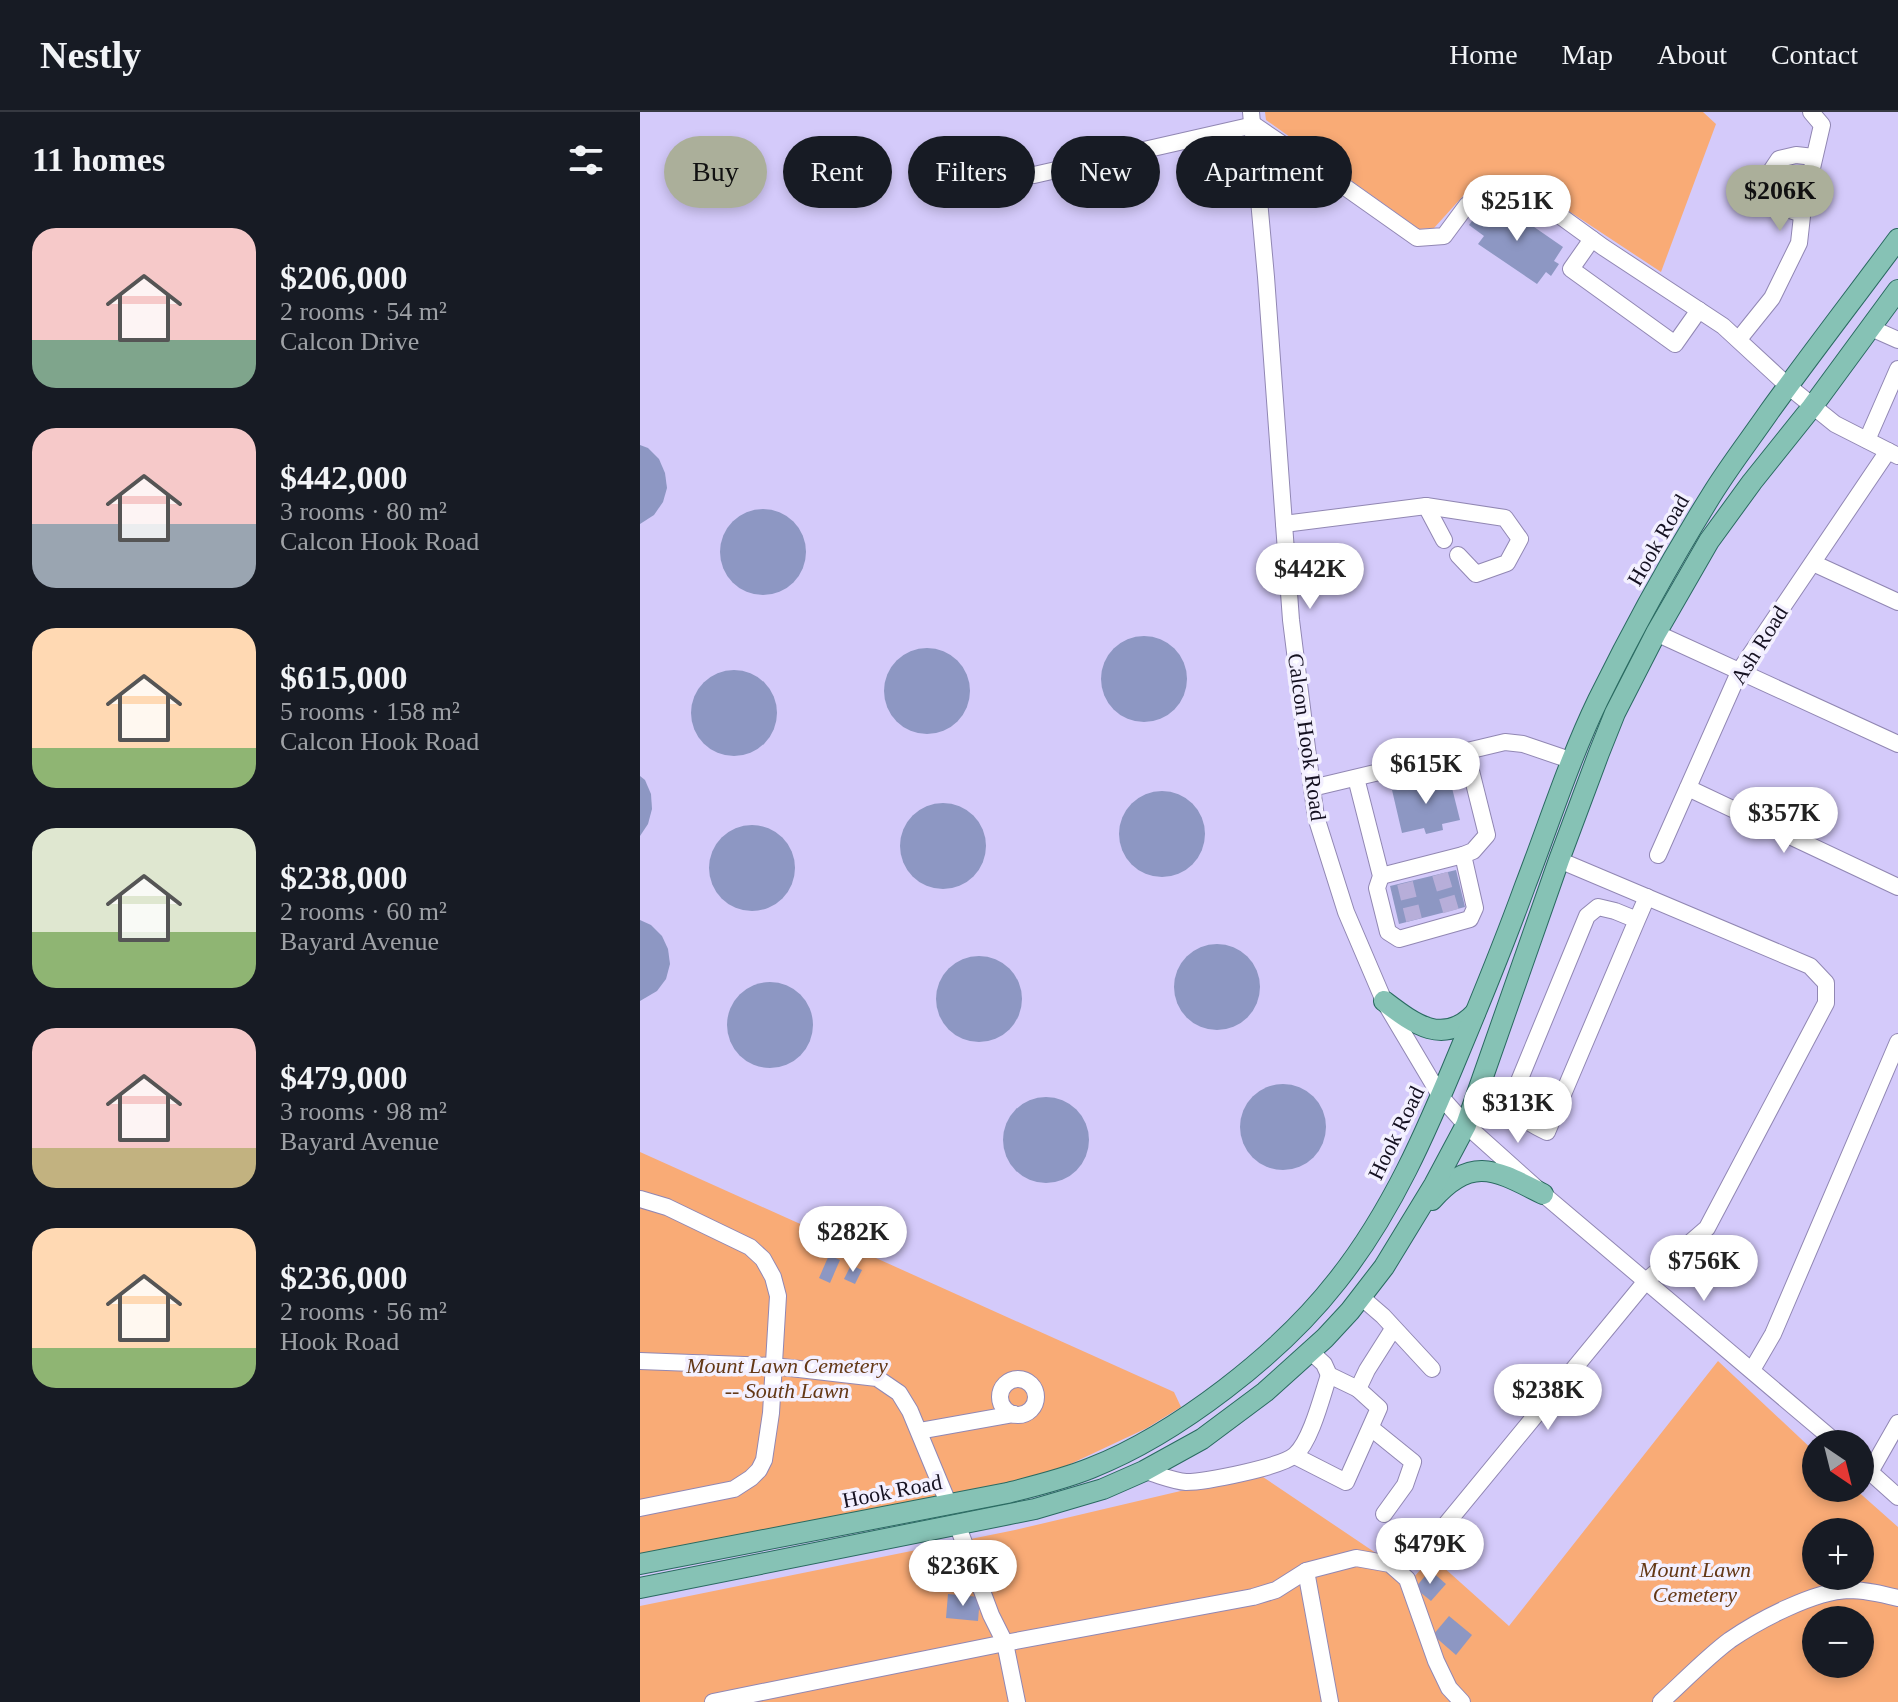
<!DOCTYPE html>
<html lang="en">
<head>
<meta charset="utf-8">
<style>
  body { margin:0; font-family:"Times New Roman",serif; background:#20242c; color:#f1f3f6; height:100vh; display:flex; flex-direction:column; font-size:30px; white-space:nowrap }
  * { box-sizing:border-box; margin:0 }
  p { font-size:26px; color:#9ea1a6 }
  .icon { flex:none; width:44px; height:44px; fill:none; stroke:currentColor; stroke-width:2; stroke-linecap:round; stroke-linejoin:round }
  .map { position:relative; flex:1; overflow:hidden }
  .panel { display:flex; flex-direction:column; background:#171b24; width:640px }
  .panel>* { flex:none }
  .guide { position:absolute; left:24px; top:24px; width:760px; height:72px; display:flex; gap:16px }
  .needle { width:52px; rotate:145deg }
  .fabs { position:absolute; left:1162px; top:1318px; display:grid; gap:16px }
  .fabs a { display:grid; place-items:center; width:72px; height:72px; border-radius:50%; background:#171b24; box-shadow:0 4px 12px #0003; font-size:40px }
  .price { position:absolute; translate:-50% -68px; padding:0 18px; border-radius:28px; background:#fff; color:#222; font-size:26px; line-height:52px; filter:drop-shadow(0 2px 4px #0008) }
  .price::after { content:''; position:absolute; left:50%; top:48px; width:24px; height:18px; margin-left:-12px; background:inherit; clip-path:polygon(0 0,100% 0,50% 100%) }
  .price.current { background:#abaf9a; color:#111 }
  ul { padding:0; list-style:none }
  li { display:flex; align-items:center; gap:24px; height:200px; padding:0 32px }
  li span { display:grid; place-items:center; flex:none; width:224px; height:160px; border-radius:24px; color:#555 }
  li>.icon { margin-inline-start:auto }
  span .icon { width:96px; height:96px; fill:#fffc; stroke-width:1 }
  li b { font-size:34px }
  h2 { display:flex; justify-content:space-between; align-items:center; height:96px; padding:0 32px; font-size:34px }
  .pill { padding:0 28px; border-radius:36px; background:#171b24; box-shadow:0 4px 12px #0003; font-size:28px; line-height:72px }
  .pill.current { background:#abaf9a; color:#111 }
  header { display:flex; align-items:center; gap:48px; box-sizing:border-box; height:112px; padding:0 40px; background:#171b24; border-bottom:2px solid #363941 }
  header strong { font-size:38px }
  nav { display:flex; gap:44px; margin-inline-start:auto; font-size:28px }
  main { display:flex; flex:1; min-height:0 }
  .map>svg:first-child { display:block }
  .green { fill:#f9ab76; fill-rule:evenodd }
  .building { fill:#8d97c3 }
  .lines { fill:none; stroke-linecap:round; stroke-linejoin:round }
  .minor-tunnel { stroke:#b7aed9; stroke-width:16; stroke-dasharray:16 8; stroke-linecap:butt }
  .minor-casing { stroke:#9187b3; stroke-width:18 }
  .major-casing { stroke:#2a6a61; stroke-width:22 }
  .minor { stroke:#fff; stroke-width:16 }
  .major { stroke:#86c2b5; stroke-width:20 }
  .labels { text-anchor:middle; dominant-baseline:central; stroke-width:7; stroke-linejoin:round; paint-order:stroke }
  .street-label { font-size:22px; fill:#151121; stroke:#f3f0ff }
  .park-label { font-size:22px; font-style:italic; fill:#643816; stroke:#f3f0ff }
</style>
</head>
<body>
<header>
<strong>Nestly</strong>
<nav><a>Home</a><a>Map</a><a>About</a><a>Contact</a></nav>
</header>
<main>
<section class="panel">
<h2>11 homes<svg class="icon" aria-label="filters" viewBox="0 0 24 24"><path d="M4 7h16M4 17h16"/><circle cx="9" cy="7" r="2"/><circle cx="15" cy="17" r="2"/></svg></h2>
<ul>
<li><span style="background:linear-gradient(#f6c9c9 70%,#7fa58c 0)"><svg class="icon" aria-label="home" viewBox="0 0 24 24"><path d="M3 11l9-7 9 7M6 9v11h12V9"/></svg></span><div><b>$206,000</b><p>2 rooms · 54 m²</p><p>Calcon Drive</p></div></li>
<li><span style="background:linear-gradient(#f6c9c9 60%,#9aa5b1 0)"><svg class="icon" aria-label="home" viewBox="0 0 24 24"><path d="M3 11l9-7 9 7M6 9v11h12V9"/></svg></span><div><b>$442,000</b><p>3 rooms · 80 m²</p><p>Calcon Hook Road</p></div></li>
<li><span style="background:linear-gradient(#ffd9b3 75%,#8fb573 0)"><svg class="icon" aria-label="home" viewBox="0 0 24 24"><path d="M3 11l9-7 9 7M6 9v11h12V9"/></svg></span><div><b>$615,000</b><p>5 rooms · 158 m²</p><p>Calcon Hook Road</p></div></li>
<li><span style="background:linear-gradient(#dfe7d0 65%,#8fb573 0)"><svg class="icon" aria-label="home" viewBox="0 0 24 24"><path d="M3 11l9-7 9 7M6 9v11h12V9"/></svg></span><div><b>$238,000</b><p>2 rooms · 60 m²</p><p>Bayard Avenue</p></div></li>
<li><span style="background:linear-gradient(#f6c9c9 75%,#c2b280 0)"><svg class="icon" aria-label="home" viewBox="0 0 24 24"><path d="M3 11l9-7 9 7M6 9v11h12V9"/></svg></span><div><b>$479,000</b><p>3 rooms · 98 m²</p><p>Bayard Avenue</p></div></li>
<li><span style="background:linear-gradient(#ffd9b3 75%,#8fb573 0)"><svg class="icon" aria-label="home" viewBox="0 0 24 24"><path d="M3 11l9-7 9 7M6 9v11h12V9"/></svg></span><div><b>$236,000</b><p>2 rooms · 56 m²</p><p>Hook Road</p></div></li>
</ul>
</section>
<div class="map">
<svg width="1258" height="1590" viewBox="0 0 1258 1590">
  <rect width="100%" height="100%" fill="#d4cafa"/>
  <g class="green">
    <path d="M625 0H1063L1076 12 1021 160 877 65 852 66 833 73 794 116 779 117 626 8Z"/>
    <path d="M0 1040 534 1280 541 1295 507 1316 424 1355 374 1369 0 1442Z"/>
    <path d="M1078 1249 1176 1341V1376H1214L1258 1415V1590H0V1494L375 1418 617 1361 773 1466 792 1445 869 1514ZM1176 1420H1220V1464H1176ZM1176 1508H1220V1552H1176Z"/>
  </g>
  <g class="building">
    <path d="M844 93 858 102 864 94 923 135 914 149 919 152 911 164 906 160 897 172 838 132 844 124 829 113Z"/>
    <path d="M0 333 8 336 19 347 25 361 27 376 23 390 14 403 0 412Z"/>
    <circle cx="123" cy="440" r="43"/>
    <circle cx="504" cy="567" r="43"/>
    <circle cx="287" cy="579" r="43"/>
    <circle cx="94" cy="601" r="43"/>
    <path d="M0 664 5 668 11 682 12 697 8 712 0 724Z"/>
    <path d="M809 664 820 708 802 712 803 718 786 722 784 716 762 721 752 678Z"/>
    <circle cx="522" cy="722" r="43"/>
    <circle cx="303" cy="734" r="43"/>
    <circle cx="112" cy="756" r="43"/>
    <path d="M816 758 825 795 759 812 750 774Z"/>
    <path d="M0 808 11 813 22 824 28 837 30 852 26 867 17 879 0 889Z"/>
    <circle cx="577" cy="875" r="43"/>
    <circle cx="339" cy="887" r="43"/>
    <circle cx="130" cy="913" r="43"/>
    <circle cx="643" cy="1015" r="43"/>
    <circle cx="406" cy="1028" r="43"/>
    <path d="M189 1143 200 1148 190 1171 179 1166Z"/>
    <path d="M211 1153 222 1158 215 1172 204 1167Z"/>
    <path d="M790 1458 806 1472 791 1489 775 1476Z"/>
    <path d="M308 1482 340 1485 338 1509 306 1506Z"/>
    <path d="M809 1504 832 1523 816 1543 793 1523Z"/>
  </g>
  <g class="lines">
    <g class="minor-tunnel">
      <path d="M800 762 811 799"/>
      <path d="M765 771 774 808"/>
    </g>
    <defs>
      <g id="minor">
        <path d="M611 0 626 165 651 508 672 676 676 705 706 800 744 889 801 985 826 1013 903 1082 1198 1332"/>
        <path d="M394 63 614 13 688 63 777 126 804 124 827 93 857 74 890 82 963 135 1083 214 1148 274 1195 312 1258 344"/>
        <path d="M1129 77 1127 65 1139 47 1156 43 1174 45"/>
        <path d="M1134 89 1135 93 1162 102"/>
        <path d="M952 127 931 157 1035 232 1059 198"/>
        <path d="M1231 216 1258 228"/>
        <path d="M1099 227 1132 186 1159 131 1163 95 1182 13 1171 0"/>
        <path d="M1227 328 1258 257"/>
        <path d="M786 394 804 428"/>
        <path d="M644 412 786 394 865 406 880 427 867 451 836 462 818 443"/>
        <path d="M1173 451 1258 490"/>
        <path d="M1016 521 1258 632"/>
        <path d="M716 666 741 764 737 776 748 820 759 827 830 807 835 796 823 743 833 739 847 723 826 639"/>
        <path d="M672 676 865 630 883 632 933 649"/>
        <path d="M1048 676 1258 775"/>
        <path d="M1018 743 1100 558 1248 339"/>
        <path d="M741 764 823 743"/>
        <path d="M997 808 975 799 958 795 947 804 879 969C875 1001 878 1006 907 1020L997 808 1007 785"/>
        <path d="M0 1087 27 1095 110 1135 123 1147 133 1165 138 1184 131 1301 124 1348 119 1358 111 1366 94 1377 0 1396"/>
        <path d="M721 1185 743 1204 792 1257"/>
        <path d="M670 1239 684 1252 689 1263 718 1277 727 1258 753 1217"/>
        <path d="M0 1249 133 1254 237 1266 259 1281 270 1299 309 1393"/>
        <path d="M1112 1258 1133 1222 1258 930"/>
        <circle cx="378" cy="1285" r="18"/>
        <path d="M731 1316 773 1350 765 1373 744 1402"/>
        <path d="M279 1319 374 1302"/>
        <path d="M655 1344 706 1370 739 1296 718 1277"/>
        <path d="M1220 1351 1258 1385"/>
        <path d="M504 1359C517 1362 533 1369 546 1370 566 1370 641 1355 655 1343 671 1329 682 1284 689 1263"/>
        <path d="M1230 1360 1258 1311"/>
        <path d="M317 1412 351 1503 365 1531 377 1590"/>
        <path d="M779 1445 1006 1169 1067 1116 1186 891V871L1170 854 919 748"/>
        <path d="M666 1459 690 1590"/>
        <path d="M73 1590 365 1531 613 1485 636 1478 666 1459 716 1446 750 1452 767 1467 796 1549 809 1576 822 1590"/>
        <path d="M1021 1590C1043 1570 1067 1545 1090 1528 1119 1508 1174 1479 1209 1478 1226 1478 1242 1482 1258 1486"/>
      </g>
      <g id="major">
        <path d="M744 889C773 911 803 935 835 901"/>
        <path d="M792 1088C832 1042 857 1059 903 1082"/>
        <path d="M0 1452 367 1381C395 1374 424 1367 451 1356 537 1322 640 1242 697 1169 752 1100 787 1018 820 938 843 883 865 829 885 774 909 712 929 648 958 588 993 517 1032 446 1074 379 1091 352 1111 326 1129 300 1171 242 1215 185 1258 127"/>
        <path d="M0 1476 395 1397 463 1377 504 1359 562 1327 625 1280 685 1226 710 1199 744 1155 794 1073 826 1013 919 748 959 641 975 601 1016 521 1069 429 1112 370 1172 295 1258 178"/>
      </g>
    </defs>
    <use href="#minor" class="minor-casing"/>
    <use href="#major" class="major-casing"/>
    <use href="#minor" class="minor"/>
    <use href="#major" class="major"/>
  </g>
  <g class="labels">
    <g class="street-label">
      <text transform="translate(1018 428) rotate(-60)">Hook Road</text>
      <text transform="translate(1119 533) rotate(-58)">Ash Road</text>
      <text transform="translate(667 625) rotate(82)">Calcon Hook Road</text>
      <text transform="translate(756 1021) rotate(-64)">Hook Road</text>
      <text transform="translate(252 1379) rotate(-11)">Hook Road</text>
    </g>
    <g class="park-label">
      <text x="147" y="1253">Mount Lawn Cemetery<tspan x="147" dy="25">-- South Lawn</tspan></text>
      <text x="1055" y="1457">Mount Lawn<tspan x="1055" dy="25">Cemetery</tspan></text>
    </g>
  </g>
</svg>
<div class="fabs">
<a><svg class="needle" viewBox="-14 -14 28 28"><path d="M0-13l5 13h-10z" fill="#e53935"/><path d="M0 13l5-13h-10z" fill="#9ea1a6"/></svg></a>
<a>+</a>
<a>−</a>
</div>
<b class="price current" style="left:1140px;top:121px">$206K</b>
<b class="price" style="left:877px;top:131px">$251K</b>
<b class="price" style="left:670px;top:499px">$442K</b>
<b class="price" style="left:786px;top:694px">$615K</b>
<b class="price" style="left:1144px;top:743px">$357K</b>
<b class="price" style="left:878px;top:1033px">$313K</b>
<b class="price" style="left:213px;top:1162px">$282K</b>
<b class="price" style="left:1064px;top:1191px">$756K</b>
<b class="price" style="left:908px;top:1320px">$238K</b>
<b class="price" style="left:790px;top:1474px">$479K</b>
<b class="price" style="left:323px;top:1496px">$236K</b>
<div class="guide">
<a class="pill current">Buy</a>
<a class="pill">Rent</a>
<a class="pill">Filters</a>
<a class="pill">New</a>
<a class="pill">Apartment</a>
</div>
</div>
</main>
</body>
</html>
